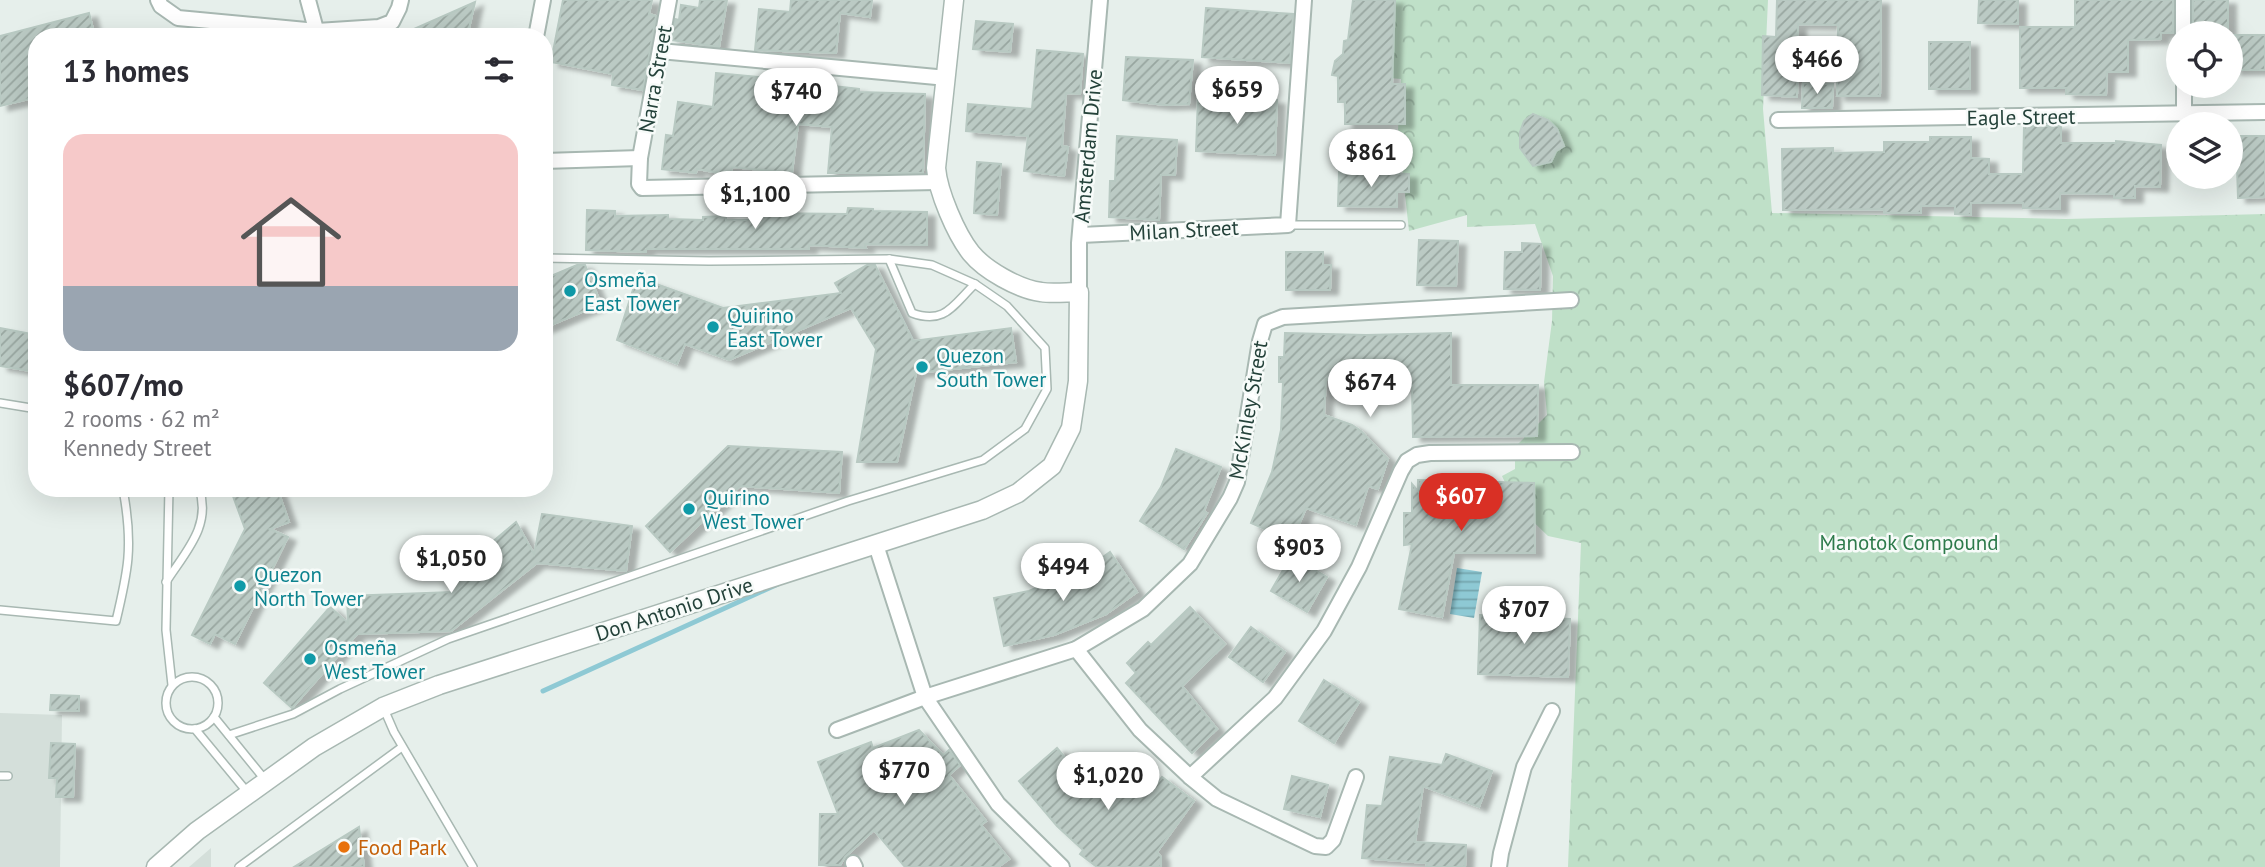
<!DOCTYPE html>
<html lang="en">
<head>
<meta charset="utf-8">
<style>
  body { margin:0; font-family:"PT Sans",sans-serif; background:#f7f7f7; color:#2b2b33; height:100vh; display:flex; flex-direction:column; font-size:26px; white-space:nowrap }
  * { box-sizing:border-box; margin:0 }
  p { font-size:23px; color:#7c7c81 }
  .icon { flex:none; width:38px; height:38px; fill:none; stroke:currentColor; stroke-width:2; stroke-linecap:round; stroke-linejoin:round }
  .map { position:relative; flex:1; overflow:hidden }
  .side { position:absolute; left:28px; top:28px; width:525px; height:469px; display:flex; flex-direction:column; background:#fff; border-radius:28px; box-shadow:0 7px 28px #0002 }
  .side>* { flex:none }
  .controls { position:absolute; left:2166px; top:21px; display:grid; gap:14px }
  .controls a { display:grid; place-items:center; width:77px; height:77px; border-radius:50%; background:#fff; box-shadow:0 7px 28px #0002; font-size:35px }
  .price { position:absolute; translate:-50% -60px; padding:0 16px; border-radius:24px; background:#fff; color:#222; font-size:23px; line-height:46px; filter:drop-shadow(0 2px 4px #0008) }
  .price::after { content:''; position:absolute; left:50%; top:42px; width:21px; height:16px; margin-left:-10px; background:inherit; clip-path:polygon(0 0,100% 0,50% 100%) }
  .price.selected { background:#d93025; color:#fff }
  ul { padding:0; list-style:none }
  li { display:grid; align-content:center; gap:14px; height:371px; padding:0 35px }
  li+li { border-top:2px solid #e1e1e2 }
  li span { display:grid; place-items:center; height:217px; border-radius:21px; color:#555 }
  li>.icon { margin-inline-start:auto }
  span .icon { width:126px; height:126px; fill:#fffc; stroke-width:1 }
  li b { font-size:30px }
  h2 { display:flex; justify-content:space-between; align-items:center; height:84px; padding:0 35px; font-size:30px }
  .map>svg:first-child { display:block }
  .built { fill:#d4dfda }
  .forest { fill:url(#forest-crowns) }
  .water { fill:url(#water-rules) }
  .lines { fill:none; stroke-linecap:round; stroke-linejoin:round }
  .stream { stroke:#8ec9d4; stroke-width:5 }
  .building { fill:url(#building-hatch); stroke:#b8c9c2; stroke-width:2; filter:url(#shadow) }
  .service-casing { stroke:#a8b8b2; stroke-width:10 }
  .minor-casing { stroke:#a8b8b2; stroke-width:18 }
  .tertiary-casing { stroke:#a8b8b2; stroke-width:21 }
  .service { stroke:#fff; stroke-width:7 }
  .minor { stroke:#fff; stroke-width:14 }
  .tertiary { stroke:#fff; stroke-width:18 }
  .culture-dot { fill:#0f9aa8; stroke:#f7fbf9; stroke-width:2.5 }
  .food-dot { fill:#e8710a; stroke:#f7fbf9; stroke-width:2.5 }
  .labels { text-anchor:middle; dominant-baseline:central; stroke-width:5; stroke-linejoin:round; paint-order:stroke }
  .street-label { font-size:21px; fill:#24423a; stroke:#f7fbf9 }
  .culture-label { font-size:21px; fill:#0d838f; stroke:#f7fbf9; text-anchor:start }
  .park-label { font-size:21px; fill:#2d7a4b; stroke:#f7fbf9 }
  .food-label { font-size:21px; fill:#c56008; stroke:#f7fbf9; text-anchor:start }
</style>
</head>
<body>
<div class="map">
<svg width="2265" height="867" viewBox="0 0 2265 867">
  <defs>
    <pattern id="forest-crowns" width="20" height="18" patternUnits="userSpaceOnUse" patternTransform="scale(1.75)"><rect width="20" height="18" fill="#bfe0c8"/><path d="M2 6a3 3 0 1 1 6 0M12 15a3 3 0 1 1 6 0" fill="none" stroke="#a4c1ad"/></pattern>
    <pattern id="water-rules" width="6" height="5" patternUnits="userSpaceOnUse" patternTransform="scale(1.75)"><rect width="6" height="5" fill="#8ec9d4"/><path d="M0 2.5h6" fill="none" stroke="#74a5ad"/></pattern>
    <pattern id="building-hatch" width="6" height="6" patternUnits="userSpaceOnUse" patternTransform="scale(1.75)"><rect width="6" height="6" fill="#bbcac4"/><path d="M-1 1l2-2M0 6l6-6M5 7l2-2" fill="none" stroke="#98a6a0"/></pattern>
    <filter id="shadow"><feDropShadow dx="8" dy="4.5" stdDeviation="2" flood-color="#0004"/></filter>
  </defs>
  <rect width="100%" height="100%" fill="#e6efeb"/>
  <g class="built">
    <path d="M0 713 62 715 60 867H0Z"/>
    <path d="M211 848V867H189Z"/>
  </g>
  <path class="forest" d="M1375 0H1768L1763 109 1772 213 2066 219 2265 214V867H1568L1581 543 1548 536 1515 504 1502 476 1515 469V447L1547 415 1544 382 1552 321 1553 276 1535 224 1467 227V215L1409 231 1398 130 1401 79 1378 77Z"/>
  <path class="water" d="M1457 568 1482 572 1474 618 1450 614Z"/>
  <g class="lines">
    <path class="stream" d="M543 691 778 584"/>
  </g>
  <g class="building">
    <path d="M563 0H652L649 14 656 16 643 90 612 85 613 74 551 62Z"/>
    <path d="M700 0H727L719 47 671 40 675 19 679 20 681 5 699 8Z"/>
    <path d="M791 0H872L870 17 840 13 836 53 755 50 759 9 790 12Z"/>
    <path d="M1353 0H1395L1392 84H1405V124H1345V102H1338V76L1332 75 1335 61 1343 54 1344 41 1348 40Z"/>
    <path d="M1777 0H1881L1880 96H1837L1838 25 1798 24 1797 97 1762 95 1763 36 1776 37Z"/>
    <path d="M1979 0H2018V24L1978 23Z"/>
    <path d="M2075 0H2173V33H2161V39L2128 40V72H2107L2106 95 2066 94V88H2020V27H2075Z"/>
    <rect x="2193" y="0" width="35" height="33"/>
    <path d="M475 2 467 37H396Z"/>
    <path d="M1206 8 1293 14 1290 63 1202 57Z"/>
    <path d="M89 13 95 37H37V97L0 106V36Z"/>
    <path d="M976 21 1013 24 1010 52 973 49Z"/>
    <rect x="2233" y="35" width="32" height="35"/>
    <rect x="1929" y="42" width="41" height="47"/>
    <path d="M1037 50 1083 54 1080 94 1066 93 1062 146 1068 147 1064 176 1024 171 1028 136 966 131 968 104 1032 109Z"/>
    <path d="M1126 57 1193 60 1189 104 1165 105 1123 100Z"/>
    <path d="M716 73 801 81 800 86 833 88 834 86 859 89V92L925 94 923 173H828L832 127 798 124 792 173 732 167 731 175 697 169 696 173 662 169 666 135 673 136 678 102 713 107Z"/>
    <path d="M1803 83 1833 84 1832 108H1802Z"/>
    <path d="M1198 97 1277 100 1275 155 1196 151Z"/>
    <path d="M1533 114 1548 120 1557 129 1564 146 1556 151 1551 162 1533 166 1520 148V132L1524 121Z"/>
    <path d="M2024 126H2061V143H2116V141L2161 145 2160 187 2135 186V198H2114V194L2060 193V209L2023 208V203H1971V215L1955 214V206H1921V213H1884V209L1783 210 1782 149 1833 148V153L1884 152V142H1930V137H1971V158L1989 159V174H2023Z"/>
    <path d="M1117 136 1177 140 1175 175H1161L1159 220 1109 217 1110 181H1115Z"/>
    <path d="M2236 136H2265V197L2238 198Z"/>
    <path d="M977 162 1001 164 997 215 974 213Z"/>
    <path d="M1339 172 1409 174V192H1397V207L1338 206Z"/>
    <path d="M848 208 873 209V211L927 212V245L865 244 866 248 809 245V249H646V252L586 250 587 210 615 211V216L668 215V219L703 220V217L726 216V220H757L758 213 847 214Z"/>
    <path d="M1419 240 1458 241 1456 286 1417 285Z"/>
    <path d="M1522 243 1541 244 1540 290 1504 289 1505 252H1522Z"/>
    <path d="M1286 252H1323V265H1331L1330 290H1286Z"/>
    <path d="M577 265H585L601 304 544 328V279Z"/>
    <path d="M867 265H875L913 341 1011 328 1016 362 916 373 897 462H857L876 349 851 308 729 360 685 344 677 364 617 340 637 277 723 308 841 293 835 283Z"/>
    <path d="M0 328 37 335V372L0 366Z"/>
    <path d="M1285 333 1366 335 1451 333V385H1538L1537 436 1413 437 1412 387 1367 385V380L1326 379 1324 415 1352 425 1361 431 1388 459 1378 489 1368 486 1356 525 1306 508 1292 541 1251 523 1272 472 1281 430 1283 382H1279V357H1284Z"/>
    <path d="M728 446 842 452 839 493 740 486 670 552 646 526Z"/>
    <path d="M1176 449 1221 467 1204 511 1207 513 1184 549 1140 521 1161 487Z"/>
    <path d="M1418 480 1534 483 1535 553H1454L1442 617 1399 609 1412 544 1404 545V513H1412V484L1418 491Z"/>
    <path d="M230 488H277L289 522 270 529 288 537 235 644 215 634 210 644 192 635 245 529Z"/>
    <path d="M542 514 632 526 626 571 537 563 451 631 357 634 292 708 264 683 330 607 348 623 347 596 453 592 448 579 516 522 534 554Z"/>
    <path d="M1110 552 1137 592 1106 614 1054 635 1004 646 994 598 1029 591 1068 574 1071 580Z"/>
    <path d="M1291 556 1327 577 1307 612 1271 591Z"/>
    <path d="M1190 607 1225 644 1182 686 1217 729 1192 753 1126 683 1136 673 1127 663 1148 642 1151 645Z"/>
    <path d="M1480 615 1570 619 1568 677 1478 674Z"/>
    <path d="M1251 627 1285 652 1263 682 1229 657Z"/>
    <path d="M1324 680 1359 702 1334 743 1299 721Z"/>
    <path d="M51 695 79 696V711L50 710Z"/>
    <path d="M919 730 943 755 949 750 960 765 949 775 986 821 981 825 1009 859 998 867H905L874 830 845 857 840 865H819L820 814H838L818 762 871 742 873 748Z"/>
    <path d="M51 743 75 744 73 797H56L57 778H49Z"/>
    <path d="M1057 748 1092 790 1121 761 1151 792 1162 777 1194 801 1157 852 1161 857V867H1097L1080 854 1083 850 1057 826 1019 781Z"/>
    <path d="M1446 754 1492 771 1479 807 1423 786 1415 842 1466 845 1465 867H1426L1427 863 1362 858 1367 805 1382 806 1390 757 1442 765Z"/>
    <path d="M1292 776 1328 785 1320 817 1284 809Z"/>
    <path d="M359 827 364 867H294Z"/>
  </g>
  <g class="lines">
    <defs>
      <g id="service">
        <path d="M1288 225H1401"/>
        <path d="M889 259 912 313C945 325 953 305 975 284"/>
        <path d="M0 403 37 409"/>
        <path d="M169 488 166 630 172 685"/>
        <path d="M166 582C185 552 212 526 199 488"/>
        <path d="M0 610 116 621C128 571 133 547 124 495L120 488"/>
        <circle cx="192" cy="703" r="26"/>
        <path d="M384 709 394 732 473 867"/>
        <path d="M214 717 266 781"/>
        <path d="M195 729 248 793"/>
        <path d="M229 735 293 714 340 689 448 639 848 501 983 460 1025 429 1047 389 1045 348 1007 306 975 284 932 265 889 259 709 261 544 258"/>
        <path d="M0 776H8"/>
        <path d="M239 867 402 747"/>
      </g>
      <g id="minor">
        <path d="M158 0 161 6 178 18 317 31 379 27 392 22 399 8 401 0"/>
        <path d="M308 0 318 37"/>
        <path d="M669 0 640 158 639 184 642 188 937 182"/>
        <path d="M2183 0V33"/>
        <path d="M536 37 543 0"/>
        <path d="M660 51 947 78"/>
        <path d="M2184 86V115"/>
        <path d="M1778 120 2265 112"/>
        <path d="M544 161 640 158"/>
        <path d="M1081 235 1288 225 1304 0"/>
        <path d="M1079 292V243L1100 0"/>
        <path d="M876 545 925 697 998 804 1062 867"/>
        <path d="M1076 649 1140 730 1190 777 1217 799 1315 846 1326 847 1333 840 1356 777"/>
        <path d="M837 730 925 697 1076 649 1143 609 1190 564 1230 498 1237 482 1260 341 1265 324 1283 317 1571 300"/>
        <path d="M1190 777 1275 698 1324 631 1359 567 1401 471 1407 461 1417 455 1430 453 1572 452"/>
        <path d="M853 863 855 867"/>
        <path d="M1499 867 1501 853 1524 767 1552 711"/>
      </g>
      <path id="tertiary" d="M156 867 197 831 314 747 383 707 439 685 982 510 1018 493 1052 466 1071 428 1078 381 1079 292C1067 292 1053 294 1041 292 1018 289 985 270 971 253 956 234 938 192 936 168L954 0"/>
    </defs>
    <use href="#service" class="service-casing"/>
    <use href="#minor" class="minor-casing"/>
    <use href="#tertiary" class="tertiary-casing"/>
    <use href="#service" class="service"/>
    <use href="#minor" class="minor"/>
    <use href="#tertiary" class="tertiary"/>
  </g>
  <g class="culture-dot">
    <circle cx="570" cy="291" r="7"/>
    <circle cx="713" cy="327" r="7"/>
    <circle cx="922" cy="367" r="7"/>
    <circle cx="689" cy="509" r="7"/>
    <circle cx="240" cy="586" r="7"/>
    <circle cx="310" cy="659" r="7"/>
  </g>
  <circle class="food-dot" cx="344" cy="847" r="7"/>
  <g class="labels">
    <g class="street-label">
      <text transform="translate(655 79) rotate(-80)">Narra Street</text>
      <text transform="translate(2021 117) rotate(-1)">Eagle Street</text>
      <text transform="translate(1088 146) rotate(-85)">Amsterdam Drive</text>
      <text transform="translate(1184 230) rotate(-3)">Milan Street</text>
      <text transform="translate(1248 410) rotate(-80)">McKinley Street</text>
      <text transform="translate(674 609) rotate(-18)">Don Antonio Drive</text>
    </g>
    <g class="culture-label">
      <text x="584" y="279">Osmeña<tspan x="584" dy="24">East Tower</tspan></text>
      <text x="727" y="315">Quirino<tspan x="727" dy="24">East Tower</tspan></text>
      <text x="936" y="355">Quezon<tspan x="936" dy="24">South Tower</tspan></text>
      <text x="703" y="497">Quirino<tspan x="703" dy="24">West Tower</tspan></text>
      <text x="254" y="574">Quezon<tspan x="254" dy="24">North Tower</tspan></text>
      <text x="324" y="647">Osmeña<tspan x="324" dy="24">West Tower</tspan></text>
    </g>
    <g class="park-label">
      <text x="1909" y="542">Manotok Compound</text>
    </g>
    <g class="food-label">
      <text x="358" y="847">Food Park</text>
    </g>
  </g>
</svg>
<div class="controls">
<a><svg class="icon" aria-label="locate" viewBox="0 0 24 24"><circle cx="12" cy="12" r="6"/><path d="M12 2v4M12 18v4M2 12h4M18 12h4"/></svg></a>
<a><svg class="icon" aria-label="layers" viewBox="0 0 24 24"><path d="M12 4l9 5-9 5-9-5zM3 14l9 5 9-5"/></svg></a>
</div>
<b class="price" style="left:1817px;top:96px">$466</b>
<b class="price" style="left:1237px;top:126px">$659</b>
<b class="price" style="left:796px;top:128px">$740</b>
<b class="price" style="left:1371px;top:189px">$861</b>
<b class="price" style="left:755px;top:231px">$1,100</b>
<b class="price" style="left:1370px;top:419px">$674</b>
<b class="price selected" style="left:1461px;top:533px">$607</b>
<b class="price" style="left:1299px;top:584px">$903</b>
<b class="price" style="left:451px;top:595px">$1,050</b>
<b class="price" style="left:1063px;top:603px">$494</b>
<b class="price" style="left:1524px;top:646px">$707</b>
<b class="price" style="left:904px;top:807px">$770</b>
<b class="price" style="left:1108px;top:812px">$1,020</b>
<section class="side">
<h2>13 homes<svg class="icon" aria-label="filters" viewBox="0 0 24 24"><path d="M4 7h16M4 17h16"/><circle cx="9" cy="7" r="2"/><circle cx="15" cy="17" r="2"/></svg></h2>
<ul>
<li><span style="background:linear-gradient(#f6c9c9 70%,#9aa5b1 0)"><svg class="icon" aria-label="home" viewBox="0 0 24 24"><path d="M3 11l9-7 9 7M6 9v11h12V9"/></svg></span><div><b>$607/mo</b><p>2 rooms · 62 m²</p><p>Kennedy Street</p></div></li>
</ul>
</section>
</div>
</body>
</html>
